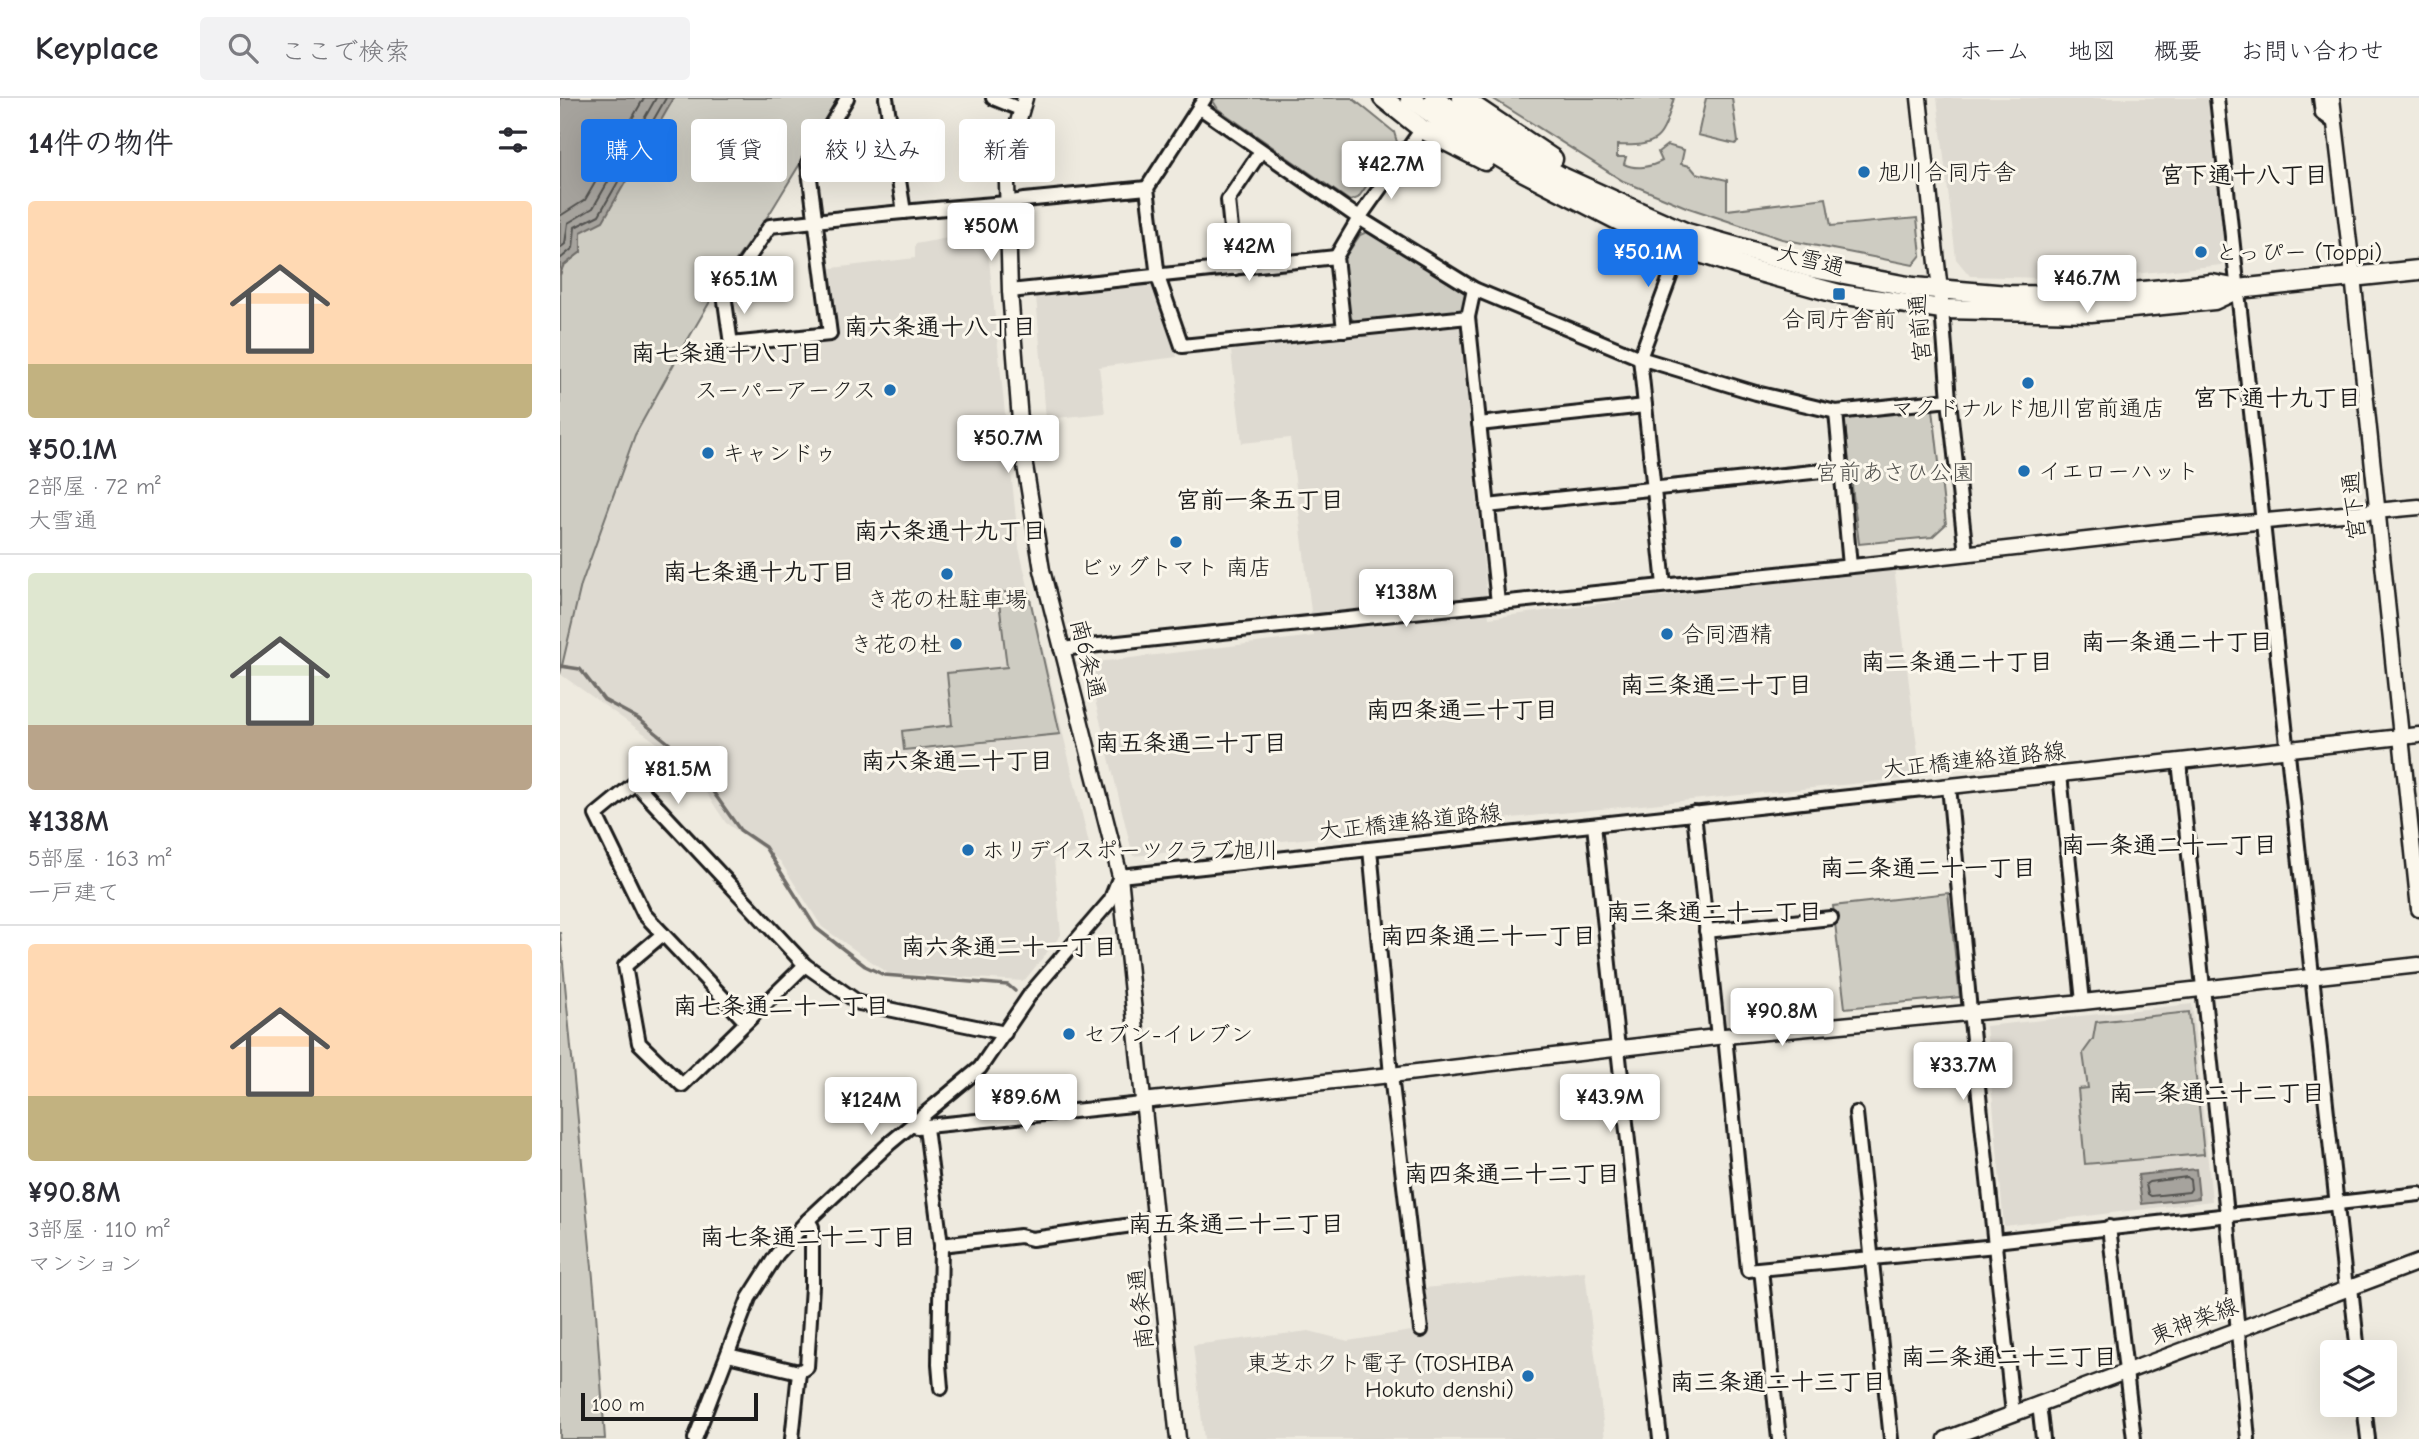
<!DOCTYPE html>
<html lang="ja">
<head>
<meta charset="utf-8">
<style>
  body { margin:0; font-family:"Comic Neue","Klee One",sans-serif; background:#f2f2f3; color:#2b2b33; height:100vh; display:flex; flex-direction:column; font-size:26px; white-space:nowrap }
  * { box-sizing:border-box; margin:0 }
  p { font-size:23px; color:#7c7c81 }
  .icon { flex:none; width:38px; height:38px; fill:none; stroke:currentColor; stroke-width:2; stroke-linecap:round; stroke-linejoin:round }
  .map { position:relative; flex:1; overflow:hidden }
  .side { display:flex; flex-direction:column; background:#fff; width:560px }
  .side>* { flex:none }
  .banner { position:absolute; left:21px; top:21px; width:665px; height:63px; display:flex; gap:14px }
  .buttons { position:absolute; left:1760px; top:1242px; display:grid; gap:14px }
  .buttons a { display:grid; place-items:center; width:77px; height:77px; border-radius:7px; background:#fff; box-shadow:0 7px 28px #0002; font-size:35px }
  .scale { position:absolute; left:21px; bottom:18px; width:177px; box-sizing:border-box; padding-left:7px; border:4px solid #1c1c1c; border-top:0; font-size:19px; line-height:24px; white-space:nowrap; color:#1c1c1c; -webkit-text-stroke:5px #fbf7ec; paint-order:stroke }
  .price { position:absolute; translate:-50% -60px; padding:0 16px; border-radius:7px; background:#fff; color:#222; font-size:23px; line-height:46px; filter:drop-shadow(0 2px 4px #0008) }
  .price::after { content:''; position:absolute; left:50%; top:42px; width:21px; height:16px; margin-left:-10px; background:inherit; clip-path:polygon(0 0,100% 0,50% 100%) }
  .price.active { background:#1a73e8; color:#fff }
  ul { padding:0; list-style:none }
  li { display:grid; align-content:center; gap:14px; height:371px; padding:0 28px }
  li+li { border-top:2px solid #e1e1e2 }
  li span { display:grid; place-items:center; height:217px; border-radius:7px; color:#555 }
  li>.icon { margin-inline-start:auto }
  span .icon { width:126px; height:126px; fill:#fffc; stroke-width:1 }
  li b { font-size:30px }
  h2 { display:flex; justify-content:space-between; align-items:center; height:84px; padding:0 28px; font-size:30px }
  .pill { padding:0 24px; border-radius:7px; background:#fff; box-shadow:0 7px 28px #0002; font-size:24px; line-height:63px }
  .pill.active { background:#1a73e8; color:#fff }
  header { display:flex; align-items:center; gap:42px; box-sizing:border-box; height:98px; padding:0 35px; background:#fff; border-bottom:2px solid #e1e1e2 }
  header strong { font-size:33px }
  nav { display:flex; gap:38px; margin-inline-start:auto; font-size:24px }
  .search { width:490px; height:63px; background:#f2f2f3; display:flex; align-items:center; gap:18px; box-sizing:border-box; padding:0 24px; border-radius:7px; color:#7c7c81; font-size:26px }
  main { display:flex; flex:1; min-height:0 }
  .map>svg:first-child { display:block }
  .built { fill:#dedad1 }
  .green { fill:#ceccc2; stroke:#75746f; stroke-width:2 }
  .water { fill:#a6a39d; stroke:#6f6d69; stroke-width:2 }
  .lines { fill:none; stroke-linecap:round; stroke-linejoin:round }
  .shore { stroke:#535250; stroke-width:2 }
  .stream { stroke:#6f6d69; stroke-width:3.5 }
  .minor-casing { stroke:#1c1c1c; stroke-width:18 }
  .tertiary-casing { stroke:#1c1c1c; stroke-width:19 }
  .secondary-casing { stroke:#1c1c1c; stroke-width:23 }
  .minor { stroke:#fbf7ec; stroke-width:12 }
  .tertiary { stroke:#fbf7ec; stroke-width:14 }
  .secondary { stroke:#fbf7ec; stroke-width:18 }
  .poi-dot { fill:#1f6fb2; stroke:#fbf7ec; stroke-width:2.5 }
  .labels { text-anchor:middle; dominant-baseline:central; stroke-width:6; stroke-linejoin:round; paint-order:stroke }
  .poi-label { font-size:23px; fill:#1c1c1c; stroke:#fbf7ec; text-anchor:start }
  .street-label { font-size:23px; fill:#1c1c1c; stroke:#fbf7ec }
  .park-label { font-size:23px; fill:#51514e; stroke:#fbf7ec }
  .neighbourhood-label { font-size:24px; font-weight:bold; fill:#1c1c1c; stroke:#fbf7ec }
</style>
</head>
<body>
<header>
<strong>Keyplace</strong>
<div class="search"><svg class="icon" aria-label="search" viewBox="0 0 24 24"><circle cx="10" cy="10" r="6"/><path d="M15 15l6 6"/></svg>ここで検索</div>
<nav><a>ホーム</a><a>地図</a><a>概要</a><a>お問い合わせ</a></nav>
</header>
<main>
<section class="side">
<h2>14件の物件<svg class="icon" aria-label="filters" viewBox="0 0 24 24"><path d="M4 7h16M4 17h16"/><circle cx="9" cy="7" r="2"/><circle cx="15" cy="17" r="2"/></svg></h2>
<ul>
<li><span style="background:linear-gradient(#ffd9b3 75%,#c2b280 0)"><svg class="icon" aria-label="home" viewBox="0 0 24 24"><path d="M3 11l9-7 9 7M6 9v11h12V9"/></svg></span><div><b>¥50.1M</b><p>2部屋 · 72 m²</p><p>大雪通</p></div></li>
<li><span style="background:linear-gradient(#dfe7d0 70%,#b9a48a 0)"><svg class="icon" aria-label="home" viewBox="0 0 24 24"><path d="M3 11l9-7 9 7M6 9v11h12V9"/></svg></span><div><b>¥138M</b><p>5部屋 · 163 m²</p><p>一戸建て</p></div></li>
<li><span style="background:linear-gradient(#ffd9b3 70%,#c2b280 0)"><svg class="icon" aria-label="home" viewBox="0 0 24 24"><path d="M3 11l9-7 9 7M6 9v11h12V9"/></svg></span><div><b>¥90.8M</b><p>3部屋 · 110 m²</p><p>マンション</p></div></li>
</ul>
</section>
<div class="map">
<svg width="1859" height="1341" viewBox="0 0 1859 1341">
  <rect width="100%" height="100%" fill="#eeeadf"/>
  <filter id="ink" filterUnits="userSpaceOnUse"><feTurbulence type="fractalNoise" baseFrequency=".0143" numOctaves="2"/><feDisplacementMap in="SourceGraphic" scale="14" xChannelSelector="R" yChannelSelector="G"/><feConvolveMatrix kernelMatrix="1 2 1 2 8 2 1 2 1" color-interpolation-filters="sRGB"/></filter>
  <g filter="url(#ink)">
    <g class="built">
      <path d="M1377 0H1648L1667 159 1662 167 1524 181 1410 178 1396 161Z"/>
      <path d="M426 133 459 450 530 750 494 761 501 837 464 883 328 875 262 829 220 763 166 725 127 666 0 576 21 487 75 337 116 262 268 244 256 172 355 160V146Z"/>
      <path d="M592 186 617 259 539 269 545 315 486 321 476 198Z"/>
      <path d="M900 226 929 520 1334 469 1361 679 573 758 527 569 529 565 754 538 730 340 682 345 671 253Z"/>
      <path d="M1632 906 1652 1103 1444 1128 1426 928Z"/>
      <path d="M1025 1173 1045 1341H644L633 1247 749 1233 788 1243 870 1230 865 1190Z"/>
    </g>
    <g class="green">
      <path d="M114 0H280L210 115 166 176 116 262 75 337 21 487 0 576V177L3 168 21 154 20 134Z"/>
      <path d="M656 0H792L834 34 837 44 798 100 790 103 658 11 653 3Z"/>
      <path d="M932 0H1114C1102 40 1101 49 1057 47V59H1066L1064 66C1076 72 1091 69 1102 63L1098 54 1107 47 1124 52 1121 66 1130 68 1136 75 1167 82V112L1266 100 1271 128 1357 120 1361 157 1353 167 1222 141 1126 109 1063 83Z"/>
      <path d="M1146 0H1172L1178 44 1175 46 1138 37Z"/>
      <path d="M809 133 908 197 904 212 795 224 788 217 783 162 800 137Z"/>
      <path d="M1373 311 1386 426 1372 439 1299 446 1284 321Z"/>
      <path d="M468 492 500 636 344 652 342 633 392 627 387 575 447 569 438 495Z"/>
      <path d="M1388 795 1400 899 1285 910 1273 808Z"/>
      <path d="M0 834 35 1201 45 1341H0Z"/>
      <path d="M1629 914 1644 1056 1525 1066 1518 991 1528 990 1523 955 1533 941 1536 924Z"/>
    </g>
    <g class="water">
      <path d="M0 0H114L43 123 21 134V154L3 168 0 177Z"/>
      <path d="M1636 1071 1639 1100 1582 1106 1578 1077Z"/>
    </g>
    <g class="lines">
      <g class="shore">
        <path d="M0 118 25 102 84 0"/>
        <path d="M0 150 5 146 8 125 33 110 96 0"/>
        <path d="M0 161 13 150 15 129 39 117 106 0"/>
        <path d="M1627 1079 1630 1082 1631 1091 1629 1094 1591 1098 1588 1096 1586 1086 1589 1084Z"/>
      </g>
      <path class="stream" d="M0 568 20 571 44 602 79 621 132 664 180 732 205 749 256 830 305 868 324 877 448 887 455 893"/>
      <defs>
        <g id="minor">
          <path d="M287 0 248 65 270 236 171 246 164 196 210 128C289 119 368 111 447 105L464 102 587 90"/>
          <path d="M326 0 344 114"/>
          <path d="M433 0 460 11"/>
          <path d="M645 0 587 90 598 179 622 248 908 219 938 505"/>
          <path d="M1657 0 1786 1191"/>
          <path d="M1760 0 1762 15 1775 25"/>
          <path d="M639 9 799 120 914 191 1080 260 1196 295 1276 314 1389 302"/>
          <path d="M675 170 668 102 701 53"/>
          <path d="M450 193 776 159"/>
          <path d="M1382 211 1389 302 1406 456"/>
          <path d="M908 219 914 191"/>
          <path d="M784 232 776 159 799 120 862 31"/>
          <path d="M1276 314 1290 468"/>
          <path d="M919 326 1085 308"/>
          <path d="M927 408 1281 371"/>
          <path d="M1104 487 1080 260 1124 141"/>
          <path d="M501 551 1340 463"/>
          <path d="M1619 663 1667 1116 1688 1341"/>
          <path d="M1500 676 1523 904"/>
          <path d="M1389 688 1410 913 1453 1316"/>
          <path d="M1134 715 1158 939"/>
          <path d="M1034 727 1100 1341"/>
          <path d="M810 751 831 977 861 1232"/>
          <path d="M1146 833 1271 820"/>
          <path d="M103 836 65 868 79 945 122 987 245 867"/>
          <path d="M186 924 84 816 36 717 75 685 245 867 299 905 445 935"/>
          <path d="M1165 938 1188 1172 1436 1148"/>
          <path d="M1296 1015 1331 1341"/>
          <path d="M357 1029 582 1006"/>
          <path d="M366 1030 381 1147 379 1266 381 1290"/>
          <path d="M1549 1129 1574 1341"/>
          <path d="M1435 1143 1859 1096"/>
          <path d="M381 1147 460 1138 472 1141 594 1124"/>
          <path d="M1201 1171 1219 1341"/>
          <path d="M1791 1189 1798 1255"/>
          <path d="M168 1257 239 1274"/>
          <path d="M1479 1306 1483 1341"/>
          <path d="M1804 1307 1808 1341"/>
          <path d="M135 1341 189 1200 217 1156 248 1122 330 1045 420 970 471 895 550 803 560 778 1363 691"/>
          <path d="M232 1341 239 1274 247 1269 252 1188V1129L248 1122"/>
        </g>
        <g id="tertiary">
          <path d="M465 0 451 49 447 85 450 193 462 349 482 472 560 778 618 1341"/>
          <path d="M1359 0 1382 211"/>
          <path d="M1772 0 1793 178 1859 811"/>
          <path d="M1340 463 1642 429 1859 409"/>
          <path d="M1363 691 1859 637"/>
          <path d="M582 1003 831 977 1165 938 1523 904 1859 867"/>
          <path d="M1386 1341 1859 1164"/>
        </g>
        <g id="secondary">
          <path d="M823 0 862 31 925 63"/>
          <path d="M850 0 893 31 964 74 1065 126 1121 149 1196 173 1279 196 1382 211 1531 214 1654 202 1678 191"/>
          <path d="M874 0 922 32 1000 78 1066 108 1127 135 1252 170 1353 189 1448 197 1534 198 1652 186 1678 191 1859 172"/>
          <path d="M902 0 993 61"/>
        </g>
      </defs>
      <use href="#minor" class="minor-casing"/>
      <use href="#tertiary" class="tertiary-casing"/>
      <use href="#secondary" class="secondary-casing"/>
      <use href="#minor" class="minor"/>
      <use href="#tertiary" class="tertiary"/>
      <use href="#secondary" class="secondary"/>
    </g>
  </g>
  <g class="poi-dot">
    <circle cx="1304" cy="74" r="7"/>
    <circle cx="1641" cy="154" r="7"/>
    <rect x="1272" y="189" width="14" height="14" rx="3.5"/>
    <circle cx="1468" cy="285" r="7"/>
    <circle cx="330" cy="292" r="7"/>
    <circle cx="148" cy="355" r="7"/>
    <circle cx="1464" cy="373" r="7"/>
    <circle cx="616" cy="444" r="7"/>
    <circle cx="387" cy="476" r="7"/>
    <circle cx="1107" cy="536" r="7"/>
    <circle cx="396" cy="546" r="7"/>
    <circle cx="408" cy="752" r="7"/>
    <circle cx="509" cy="936" r="7"/>
    <circle cx="968" cy="1278" r="7"/>
  </g>
  <g class="labels">
    <g class="poi-label">
      <text x="1318" y="74">旭川合同庁舎</text>
      <text x="1655" y="154">とっぴー (Toppi)</text>
      <text x="1279" y="221" text-anchor="middle">合同庁舎前</text>
      <text x="316" y="292" text-anchor="end">スーパーアークス</text>
      <text x="1468" y="310" text-anchor="middle">マクドナルド旭川宮前通店</text>
      <text x="162" y="355">キャンドゥ</text>
      <text x="1478" y="373">イエローハット</text>
      <text x="616" y="469" text-anchor="middle">ビッグトマト 南店</text>
      <text x="387" y="501" text-anchor="middle">き花の杜駐車場</text>
      <text x="1121" y="536">合同酒精</text>
      <text x="382" y="546" text-anchor="end">き花の杜</text>
      <text x="422" y="752">ホリデイスポーツクラブ旭川</text>
      <text x="523" y="936">セブン-イレブン</text>
      <text x="954" y="1265" text-anchor="end">東芝ホクト電子 (TOSHIBA<tspan x="954" dy="26">Hokuto denshi)</tspan></text>
    </g>
    <g class="street-label">
      <text transform="translate(1251 162) rotate(14)">大雪通</text>
      <text transform="translate(1360 230) rotate(-95)">宮前通</text>
      <text transform="translate(1794 408) rotate(-96)">宮下通</text>
      <text transform="translate(528 561) rotate(76)">南6条通</text>
      <text transform="translate(1414 662) rotate(-6)">大正橋連絡道路線</text>
      <text transform="translate(850 724) rotate(-6)">大正橋連絡道路線</text>
      <text transform="translate(581 1211) rotate(-96)">南6条通</text>
      <text transform="translate(1634 1223) rotate(-21)">東神楽線</text>
    </g>
    <g class="park-label">
      <text x="1335" y="374">宮前あさひ公園</text>
    </g>
    <g class="neighbourhood-label">
      <text x="1684" y="77">宮下通十八丁目</text>
      <text x="380" y="229">南六条通十八丁目</text>
      <text x="167" y="255">南七条通十八丁目</text>
      <text x="1717" y="300">宮下通十九丁目</text>
      <text x="700" y="402">宮前一条五丁目</text>
      <text x="390" y="433">南六条通十九丁目</text>
      <text x="199" y="474">南七条通十九丁目</text>
      <text x="1617" y="544">南一条通二十丁目</text>
      <text x="1397" y="564">南二条通二十丁目</text>
      <text x="1156" y="587">南三条通二十丁目</text>
      <text x="902" y="612">南四条通二十丁目</text>
      <text x="631" y="645">南五条通二十丁目</text>
      <text x="397" y="663">南六条通二十丁目</text>
      <text x="1609" y="747">南一条通二十一丁目</text>
      <text x="1368" y="770">南二条通二十一丁目</text>
      <text x="1154" y="814">南三条通二十一丁目</text>
      <text x="928" y="838">南四条通二十一丁目</text>
      <text x="449" y="849">南六条通二十一丁目</text>
      <text x="221" y="908">南七条通二十一丁目</text>
      <text x="1657" y="995">南一条通二十二丁目</text>
      <text x="952" y="1076">南四条通二十二丁目</text>
      <text x="676" y="1126">南五条通二十二丁目</text>
      <text x="248" y="1139">南七条通二十二丁目</text>
      <text x="1449" y="1259">南二条通二十三丁目</text>
      <text x="1218" y="1284">南三条通二十三丁目</text>
    </g>
  </g>
</svg>
<div class="buttons">
<a><svg class="icon" aria-label="layers" viewBox="0 0 24 24"><path d="M12 4l9 5-9 5-9-5zM3 14l9 5 9-5"/></svg></a>
</div>
<div class="scale">100 m</div>
<b class="price" style="left:831px;top:103px">¥42.7M</b>
<b class="price" style="left:431px;top:165px">¥50M</b>
<b class="price" style="left:689px;top:185px">¥42M</b>
<b class="price active" style="left:1088px;top:191px">¥50.1M</b>
<b class="price" style="left:1527px;top:217px">¥46.7M</b>
<b class="price" style="left:184px;top:218px">¥65.1M</b>
<b class="price" style="left:448px;top:377px">¥50.7M</b>
<b class="price" style="left:846px;top:531px">¥138M</b>
<b class="price" style="left:118px;top:708px">¥81.5M</b>
<b class="price" style="left:1222px;top:950px">¥90.8M</b>
<b class="price" style="left:1403px;top:1004px">¥33.7M</b>
<b class="price" style="left:466px;top:1036px">¥89.6M</b>
<b class="price" style="left:1050px;top:1036px">¥43.9M</b>
<b class="price" style="left:311px;top:1039px">¥124M</b>
<div class="banner">
<a class="pill active">購入</a>
<a class="pill">賃貸</a>
<a class="pill">絞り込み</a>
<a class="pill">新着</a>
</div>
</div>
</main>
</body>
</html>
